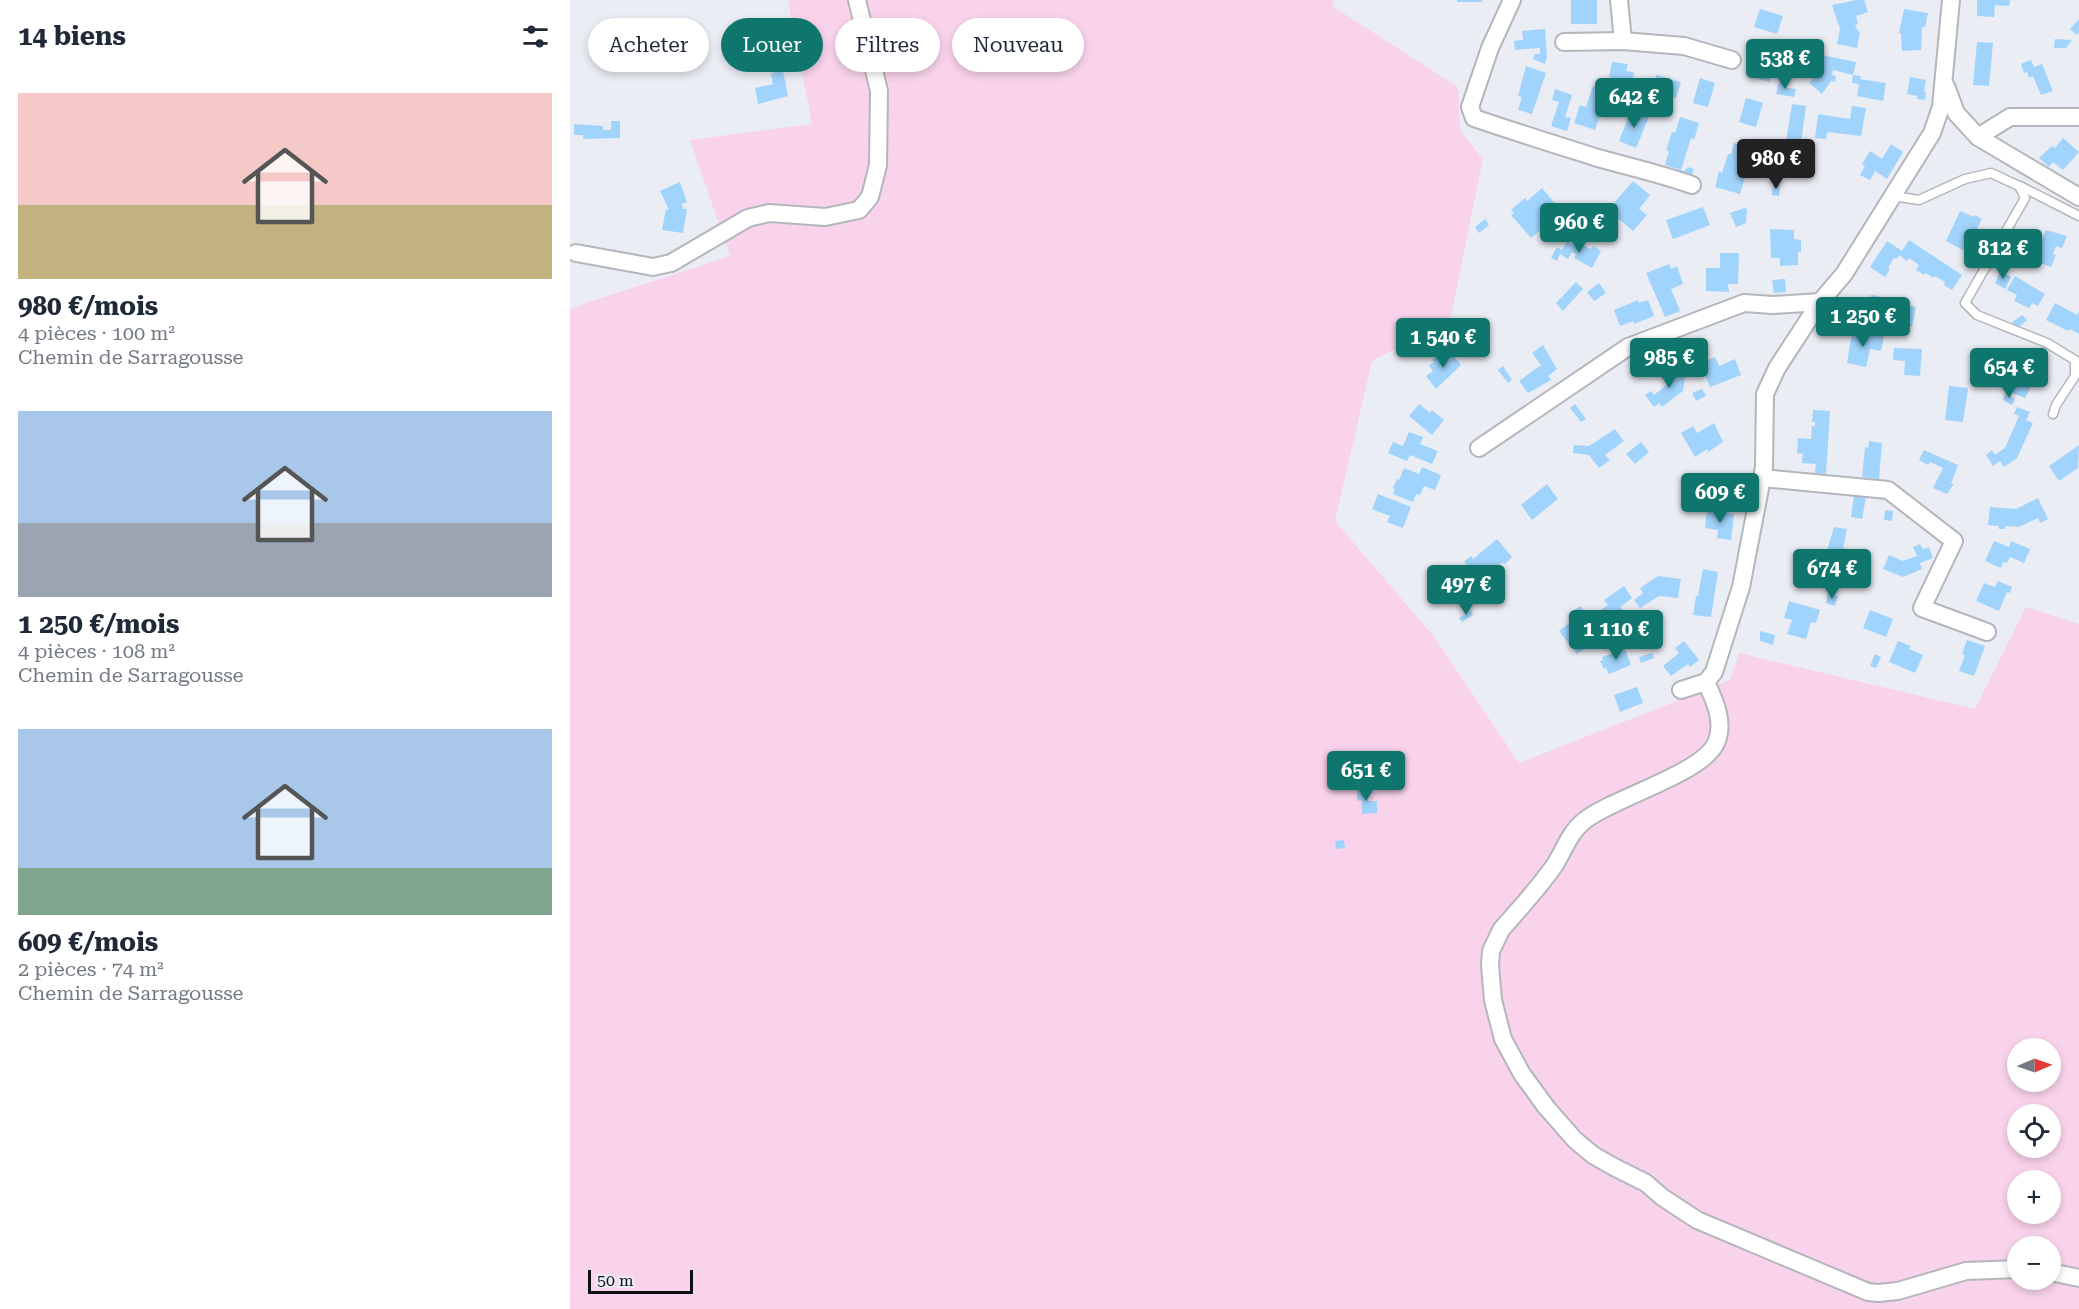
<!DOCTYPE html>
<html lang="fr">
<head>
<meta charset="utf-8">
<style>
  body { margin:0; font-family:"Roboto Serif",serif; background:#f6f6f7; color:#1f2937; height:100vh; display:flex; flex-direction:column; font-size:22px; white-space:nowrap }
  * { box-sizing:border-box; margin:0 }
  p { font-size:20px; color:#747a83 }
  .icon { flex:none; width:33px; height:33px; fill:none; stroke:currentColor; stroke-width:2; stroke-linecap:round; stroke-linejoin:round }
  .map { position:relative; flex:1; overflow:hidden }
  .sheet { display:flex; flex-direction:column; background:#fff; width:570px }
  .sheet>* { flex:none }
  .guide { position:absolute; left:18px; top:18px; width:570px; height:54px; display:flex; gap:12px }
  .needle { width:39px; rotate:88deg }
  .tools { position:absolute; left:1437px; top:1038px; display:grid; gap:12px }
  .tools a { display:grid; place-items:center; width:54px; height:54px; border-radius:50%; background:#fff; box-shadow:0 3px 9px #0003; font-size:30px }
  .scale { position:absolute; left:18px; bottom:15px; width:105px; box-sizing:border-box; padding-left:6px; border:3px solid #101113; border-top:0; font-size:16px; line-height:21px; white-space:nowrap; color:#101113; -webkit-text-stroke:4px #ebedf4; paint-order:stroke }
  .price { position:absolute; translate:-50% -51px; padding:0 14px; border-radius:6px; background:#0f766e; color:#fff; font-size:20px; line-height:39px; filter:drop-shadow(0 2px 3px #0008) }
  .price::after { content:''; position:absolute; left:50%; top:36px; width:18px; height:14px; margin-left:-9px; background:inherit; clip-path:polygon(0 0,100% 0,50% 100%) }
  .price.on { background:#222; color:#fff }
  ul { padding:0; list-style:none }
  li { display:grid; align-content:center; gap:12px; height:318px; padding:0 18px }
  li span { display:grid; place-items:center; height:186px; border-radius:0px; color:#555 }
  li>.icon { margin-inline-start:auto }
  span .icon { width:108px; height:108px; fill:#fffc; stroke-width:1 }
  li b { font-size:26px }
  h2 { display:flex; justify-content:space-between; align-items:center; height:72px; padding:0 18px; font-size:26px }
  .pill { padding:0 21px; border-radius:27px; background:#fff; box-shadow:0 3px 9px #0003; font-size:21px; line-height:54px }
  .pill.on { background:#0f766e; color:#fff }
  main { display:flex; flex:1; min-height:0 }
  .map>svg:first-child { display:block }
  .green { fill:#f9d3eb; fill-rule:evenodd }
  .building { fill:#a1d4fc }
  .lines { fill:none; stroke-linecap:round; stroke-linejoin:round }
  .service-casing { stroke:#b4b6bc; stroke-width:11 }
  .minor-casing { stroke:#b4b6bc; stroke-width:20 }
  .service { stroke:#fff; stroke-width:8 }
  .minor { stroke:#fff; stroke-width:16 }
</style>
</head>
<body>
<main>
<section class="sheet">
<h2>14 biens<svg class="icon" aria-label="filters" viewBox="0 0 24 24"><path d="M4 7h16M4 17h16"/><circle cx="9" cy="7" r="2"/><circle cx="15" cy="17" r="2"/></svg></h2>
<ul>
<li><span style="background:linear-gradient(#f6c9c9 60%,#c2b280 0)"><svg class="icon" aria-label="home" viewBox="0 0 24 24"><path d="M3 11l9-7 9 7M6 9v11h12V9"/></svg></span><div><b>980 €/mois</b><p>4 pièces · 100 m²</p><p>Chemin de Sarragousse</p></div></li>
<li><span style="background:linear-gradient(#a9c7e8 60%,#9aa5b1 0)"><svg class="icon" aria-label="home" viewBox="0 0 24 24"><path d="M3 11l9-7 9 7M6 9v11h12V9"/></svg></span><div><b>1 250 €/mois</b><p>4 pièces · 108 m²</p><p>Chemin de Sarragousse</p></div></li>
<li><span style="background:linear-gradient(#a9c7e8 75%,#7fa58c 0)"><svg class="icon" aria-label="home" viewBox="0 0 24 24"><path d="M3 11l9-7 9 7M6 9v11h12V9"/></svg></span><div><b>609 €/mois</b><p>2 pièces · 74 m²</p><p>Chemin de Sarragousse</p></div></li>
</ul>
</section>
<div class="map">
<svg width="1509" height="1309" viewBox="0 0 1509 1309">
  <rect width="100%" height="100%" fill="#ebedf4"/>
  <path class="green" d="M218 0H765L762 6 888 87 890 130 913 159 880 321 802 361 765 521 865 638 949 763 1160 680 1169 653 1405 709 1456 607 1509 624V1309H0V310L10 305 160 256 120 140 242 124ZM1448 1048H1480V1082H1448ZM1448 1114H1480V1148H1448ZM1448 1180H1480V1214H1448ZM1448 1246H1480V1280H1448Z"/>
  <g class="building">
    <rect x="887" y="0" width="25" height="2"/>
    <rect x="1001" y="0" width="26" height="24"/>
    <path d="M1286 0H1294L1298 12 1286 16 1288 24 1285 25 1288 31 1290 32 1287 48 1267 44 1270 29 1262 5Z"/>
    <path d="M1407 0H1440L1439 6 1425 5 1424 17 1407 16Z"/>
    <path d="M1190 9 1213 16 1207 34 1184 27Z"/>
    <path d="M1334 9 1358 13 1355 27H1352L1351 50 1332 51 1331 34 1329 33Z"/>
    <path d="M1509 19V32L1507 35 1500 29Z"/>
    <path d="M975 29 977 57 975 64 963 59 965 54H970V48L945 50 944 41 953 40 952 31Z"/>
    <path d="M1485 39 1502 40 1496 48H1484Z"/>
    <path d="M1407 42 1423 43 1419 86 1403 85Z"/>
    <path d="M1190 50 1207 55 1200 82 1182 77Z"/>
    <path d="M1252 55 1286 62 1283 75 1291 76 1290 79 1316 83 1313 101 1287 96 1289 84 1282 83 1283 75 1263 70 1262 75 1266 76 1265 82 1261 81 1252 94 1239 83 1243 79 1246 63 1250 64Z"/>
    <path d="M1461 60 1464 67 1472 64 1483 91 1471 95 1463 76 1459 78 1457 72 1454 73 1451 64Z"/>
    <path d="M1042 62 1058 64 1056 71 1064 72 1062 84 1054 83 1055 80 1039 77Z"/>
    <path d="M956 66 976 73 962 114 948 110 952 97 948 96Z"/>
    <path d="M213 71 218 96 188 104 185 88 203 84 201 73Z"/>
    <path d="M1086 75 1111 82 1106 98 1082 91Z"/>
    <path d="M1340 77 1356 80 1354 92H1356L1355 100 1347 99V96L1337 94Z"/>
    <path d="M1130 78 1145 83 1138 107 1123 103Z"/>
    <path d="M1209 82 1218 83 1217 88 1226 89 1224 97 1206 94Z"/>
    <path d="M1023 86 1038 92 1025 130 1004 123 1010 105 1016 107Z"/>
    <path d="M985 89 1002 95 995 117 1001 118 997 131 981 126 989 102 982 100Z"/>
    <path d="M1176 98 1193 103 1186 127 1169 122Z"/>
    <path d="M1222 104 1236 106 1231 143 1227 142 1223 170 1208 168 1212 140 1216 141Z"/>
    <path d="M1282 106 1296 108 1291 136 1257 132 1256 139 1245 138 1248 114 1280 119Z"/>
    <path d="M1061 110 1079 117 1066 148 1049 141Z"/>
    <path d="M1110 117 1129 123 1124 140 1121 138 1111 170 1095 165 1099 151 1096 150 1102 132 1105 133Z"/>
    <path d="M41 121H50V138L13 139V135H4V124L33 126V130H41Z"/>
    <path d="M1493 138 1509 152 1493 170 1483 162 1479 167 1469 158 1482 146 1485 148Z"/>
    <path d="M1164 143 1183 149 1170 194 1145 187 1149 171 1152 173 1158 154H1161Z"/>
    <path d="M1321 144 1333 152 1317 179 1305 171 1300 180 1290 175 1295 166 1292 164 1300 151 1312 159Z"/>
    <path d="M1118 167 1124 169 1120 181 1108 178 1110 170 1114 171Z"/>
    <path d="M1063 181 1080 195 1069 209 1077 215 1063 231 1038 210Z"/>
    <path d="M110 182 117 202 112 204 113 209H117L113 233 92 230 96 209 99 210 90 191Z"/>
    <path d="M1203 183 1210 184 1209 196 1202 195Z"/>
    <path d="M972 188 992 212 961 238 941 215 944 213 941 210 955 198 957 201Z"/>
    <path d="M1133 207 1140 225 1103 239 1096 220Z"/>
    <path d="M1174 208 1177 209 1176 223 1166 227 1160 213Z"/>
    <path d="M1390 211 1404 217 1405 215 1412 219 1406 231 1401 229 1397 236 1400 238 1393 250 1376 241Z"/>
    <path d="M915 219 919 225 909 233 905 227Z"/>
    <path d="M1200 229 1224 230V239L1231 240V252H1228V265L1210 266V258H1201Z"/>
    <path d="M1476 230 1497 236 1492 248 1486 246 1483 254 1486 255 1481 267 1463 260Z"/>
    <path d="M1339 240 1392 275 1382 290 1374 285 1375 282 1365 276 1364 278 1355 273 1354 275 1346 270 1349 265 1339 258 1337 261 1329 255 1327 259 1324 258 1318 268 1320 269 1315 277 1300 267 1317 241 1332 251Z"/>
    <path d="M997 241 1008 249 1011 244 1021 249 1023 246 1031 251 1022 268 1004 258 1006 254 1002 252 998 259 990 254 987 261 981 258 987 247 992 250Z"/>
    <path d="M1150 253H1169L1168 284H1158L1159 292 1136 291V268H1150Z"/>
    <path d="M1099 264 1101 269 1107 266 1113 284 1101 289 1110 311 1095 317 1076 273Z"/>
    <path d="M1431 271 1441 277 1435 289 1425 283Z"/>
    <path d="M1445 276 1475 294 1468 306 1462 303 1459 308 1444 301 1447 295 1437 290Z"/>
    <path d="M1215 279 1216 292 1204 293 1202 280Z"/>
    <path d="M1006 282 1013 289 993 311 986 303Z"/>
    <path d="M1029 283 1036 293 1024 301 1017 292Z"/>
    <path d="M1301 295 1309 296 1306 309 1299 307Z"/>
    <path d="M1068 300 1069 303 1078 300 1084 316 1064 324 1063 321 1050 326 1044 310Z"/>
    <path d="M1309 303 1333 308 1334 304 1346 307 1342 327 1314 321 1313 329 1299 327 1303 311 1307 312Z"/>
    <path d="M1485 303 1507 315 1509 311V334L1500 329 1498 331 1476 320Z"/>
    <path d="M1452 315 1457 320 1449 327 1441 323Z"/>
    <path d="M1282 332 1302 336 1303 333 1314 336 1311 351 1300 349 1296 367 1277 363Z"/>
    <path d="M1110 341 1112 345 1118 343 1120 348 1111 355 1106 343Z"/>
    <path d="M973 345 987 369 978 376 981 380 958 393 949 381 971 365 962 353Z"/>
    <path d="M1324 348 1352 349 1350 376 1334 375 1335 361 1323 360Z"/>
    <path d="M874 351 877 355 881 352 891 365 866 389 856 376 863 371 859 366 864 362 862 360Z"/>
    <path d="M1145 357 1149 366 1165 359 1171 375 1140 387 1130 363Z"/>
    <path d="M1462 357 1474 362 1455 398 1443 393Z"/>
    <path d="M933 366 942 380 938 383 928 370Z"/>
    <path d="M1101 368 1116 370 1113 391 1092 407 1089 403 1084 407 1075 395 1081 391 1084 395 1099 383Z"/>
    <path d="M1379 386 1398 388 1393 422 1375 420Z"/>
    <path d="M1132 389 1136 396 1126 401 1122 393Z"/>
    <path d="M1435 394 1445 399 1442 405 1433 400Z"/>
    <path d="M849 404 860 413 862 410 874 420 862 435 839 416Z"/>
    <path d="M1005 404 1016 419 1011 422 1000 408Z"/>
    <path d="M1447 407 1460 412 1456 420 1463 423 1447 458 1434 467 1430 461 1423 466 1416 455 1422 450 1425 455 1435 448 1449 416 1444 414Z"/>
    <path d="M1243 410 1260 411 1256 474 1245 473 1246 464 1232 463 1233 454 1227 453 1228 438 1241 439 1242 426H1245V422H1242Z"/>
    <path d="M1144 423 1153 442 1138 452 1137 449 1125 457 1111 433 1123 426 1127 433Z"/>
    <path d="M1045 429 1054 441 1035 455 1040 460 1029 468 1019 455 1003 453 1004 445 1019 446Z"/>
    <path d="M839 432 853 437 850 444 868 451 862 464 840 455 837 461 818 453 823 442 833 446Z"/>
    <path d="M1299 441 1312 443 1309 479 1292 477 1295 447 1298 448Z"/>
    <path d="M1071 442 1079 452 1065 464 1056 454Z"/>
    <path d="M1509 445 1508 468 1489 481 1479 466Z"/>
    <path d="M1354 450 1388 465 1381 484H1384L1377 494 1363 488 1373 468 1360 462 1358 465 1349 460Z"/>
    <path d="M852 467 871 475 865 490 854 486 850 495 846 494 843 502 823 494 825 489 823 488 827 479 829 480 834 468 849 474Z"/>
    <path d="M977 484 988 499 962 520 951 505Z"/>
    <path d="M808 494 841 507 833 528 817 522 820 516 802 509Z"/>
    <path d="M1284 495 1296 497 1292 519 1281 517Z"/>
    <path d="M1468 498 1478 519 1470 523 1468 518 1449 527 1435 526V529H1429V526L1418 525 1420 507 1446 509Z"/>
    <path d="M1137 510 1164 514 1161 540 1147 538 1148 530 1135 528Z"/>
    <path d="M1315 510 1323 511 1322 521 1314 520Z"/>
    <path d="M1264 527 1277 529 1273 548 1288 551 1285 566 1270 563 1260 570 1253 559 1259 555 1256 554Z"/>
    <path d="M927 539 942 557 935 564 933 562 912 580 894 562 901 556 903 559Z"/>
    <path d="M1424 541 1439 547 1441 541 1460 549 1454 563 1440 557 1437 563 1433 562 1431 568 1415 561Z"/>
    <path d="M1350 544 1353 549 1359 547 1363 558 1350 563 1352 569 1333 577 1313 569 1319 555 1333 561 1347 556 1343 547Z"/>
    <path d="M1133 569 1148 572 1141 617 1123 615 1126 596H1128Z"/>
    <path d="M1088 576 1111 579 1108 598 1089 596 1070 608 1064 600 1073 593 1070 588Z"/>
    <path d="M1428 581 1442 587 1440 593 1437 592 1429 611 1406 601 1414 583 1425 587Z"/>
    <path d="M1054 586 1062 598 1050 607 1058 617 1043 627 1031 610 1038 605 1034 600Z"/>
    <path d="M1258 594 1268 596 1265 606 1256 603Z"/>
    <path d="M1219 601 1250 610 1246 623 1241 622 1236 639 1217 634 1222 620 1214 618Z"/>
    <path d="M1010 606 1021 621 1008 630 1019 646 1007 654 989 631 1002 621 998 615Z"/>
    <path d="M901 610 903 615 892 622 889 618Z"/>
    <path d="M1300 610 1323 619 1316 637 1293 628Z"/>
    <path d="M1190 631 1205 635 1203 645 1190 641Z"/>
    <path d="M1397 640 1415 646 1404 676 1389 671 1395 655 1392 654Z"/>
    <path d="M1114 641 1129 660 1120 667 1118 664 1101 676 1093 666 1109 653 1105 648Z"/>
    <path d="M1328 641 1341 646 1339 649 1353 655 1345 673 1319 662Z"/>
    <path d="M1055 649 1061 665 1039 674 1036 668 1034 669 1030 661 1033 660 1032 657Z"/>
    <path d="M1082 653 1084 658 1071 663 1069 657Z"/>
    <path d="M1305 654 1311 657 1306 668 1300 666Z"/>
    <path d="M1067 687 1073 703 1050 712 1044 695Z"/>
    <path d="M787 788H797L798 801H807V813L792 814V800L787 801Z"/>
    <path d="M774 840 775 848 766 849 765 841Z"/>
  </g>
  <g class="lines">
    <defs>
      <g id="service">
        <path d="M1450 186 1509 216"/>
        <path d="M1323 196 1349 200 1395 179 1421 173 1449 186 1455 198 1395 303 1407 315 1477 343 1505 360V376L1486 405 1483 414"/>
      </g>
      <g id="minor">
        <path d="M942 0 920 48 900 107 904 118C945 132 987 145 1028 158 1060 167 1091 174 1122 185"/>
        <path d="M1049 0 1053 41"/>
        <path d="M994 42 1053 41 1114 46 1162 60"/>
        <path d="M1376 86 1386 113 1408 137 1509 197"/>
        <path d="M1408 137 1440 117H1509"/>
        <path d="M6 253 83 267 101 263 178 218 199 213 255 217 289 210 300 197 308 165 309 91 287 0"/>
        <path d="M909 448 1058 347 1174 303 1203 305 1250 302"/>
        <path d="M1192 478 1318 490 1384 541 1352 608 1417 632"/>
        <path d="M1136 682C1145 701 1155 723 1146 743 1132 774 1042 798 1014 821 999 833 994 851 984 866 968 889 949 909 931 930L921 951 920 965 923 1000 933 1039 952 1074 976 1107 1005 1140 1023 1155 1044 1167 1076 1183 1092 1197 1127 1220 1298 1292 1308 1293 1328 1291 1396 1271 1448 1269"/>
        <path d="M1111 690 1136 682 1144 672 1171 587 1192 478 1194 467 1195 394 1207 368 1250 302 1274 274 1362 133 1371 107 1381 0"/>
        <path d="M1480 1272 1509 1278"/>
      </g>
    </defs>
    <use href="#service" class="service-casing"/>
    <use href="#minor" class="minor-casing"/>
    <use href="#service" class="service"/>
    <use href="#minor" class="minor"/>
  </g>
</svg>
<div class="tools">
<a><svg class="needle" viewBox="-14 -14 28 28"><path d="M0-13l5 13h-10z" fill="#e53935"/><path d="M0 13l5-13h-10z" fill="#747a83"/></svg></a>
<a><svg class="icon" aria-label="locate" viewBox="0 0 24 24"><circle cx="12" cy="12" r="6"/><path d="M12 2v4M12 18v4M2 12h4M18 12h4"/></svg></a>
<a>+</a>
<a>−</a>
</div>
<div class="scale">50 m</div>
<b class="price" style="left:1215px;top:90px">538 €</b>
<b class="price" style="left:1064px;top:129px">642 €</b>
<b class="price on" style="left:1206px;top:190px">980 €</b>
<b class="price" style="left:1009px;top:254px">960 €</b>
<b class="price" style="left:1433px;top:280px">812 €</b>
<b class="price" style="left:1293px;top:348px">1 250 €</b>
<b class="price" style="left:873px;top:369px">1 540 €</b>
<b class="price" style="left:1099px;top:389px">985 €</b>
<b class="price" style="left:1439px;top:399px">654 €</b>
<b class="price" style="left:1150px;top:524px">609 €</b>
<b class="price" style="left:1262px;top:600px">674 €</b>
<b class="price" style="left:896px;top:616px">497 €</b>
<b class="price" style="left:1046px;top:661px">1 110 €</b>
<b class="price" style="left:796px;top:802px">651 €</b>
<div class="guide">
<a class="pill">Acheter</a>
<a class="pill on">Louer</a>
<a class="pill">Filtres</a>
<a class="pill">Nouveau</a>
</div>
</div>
</main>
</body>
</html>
